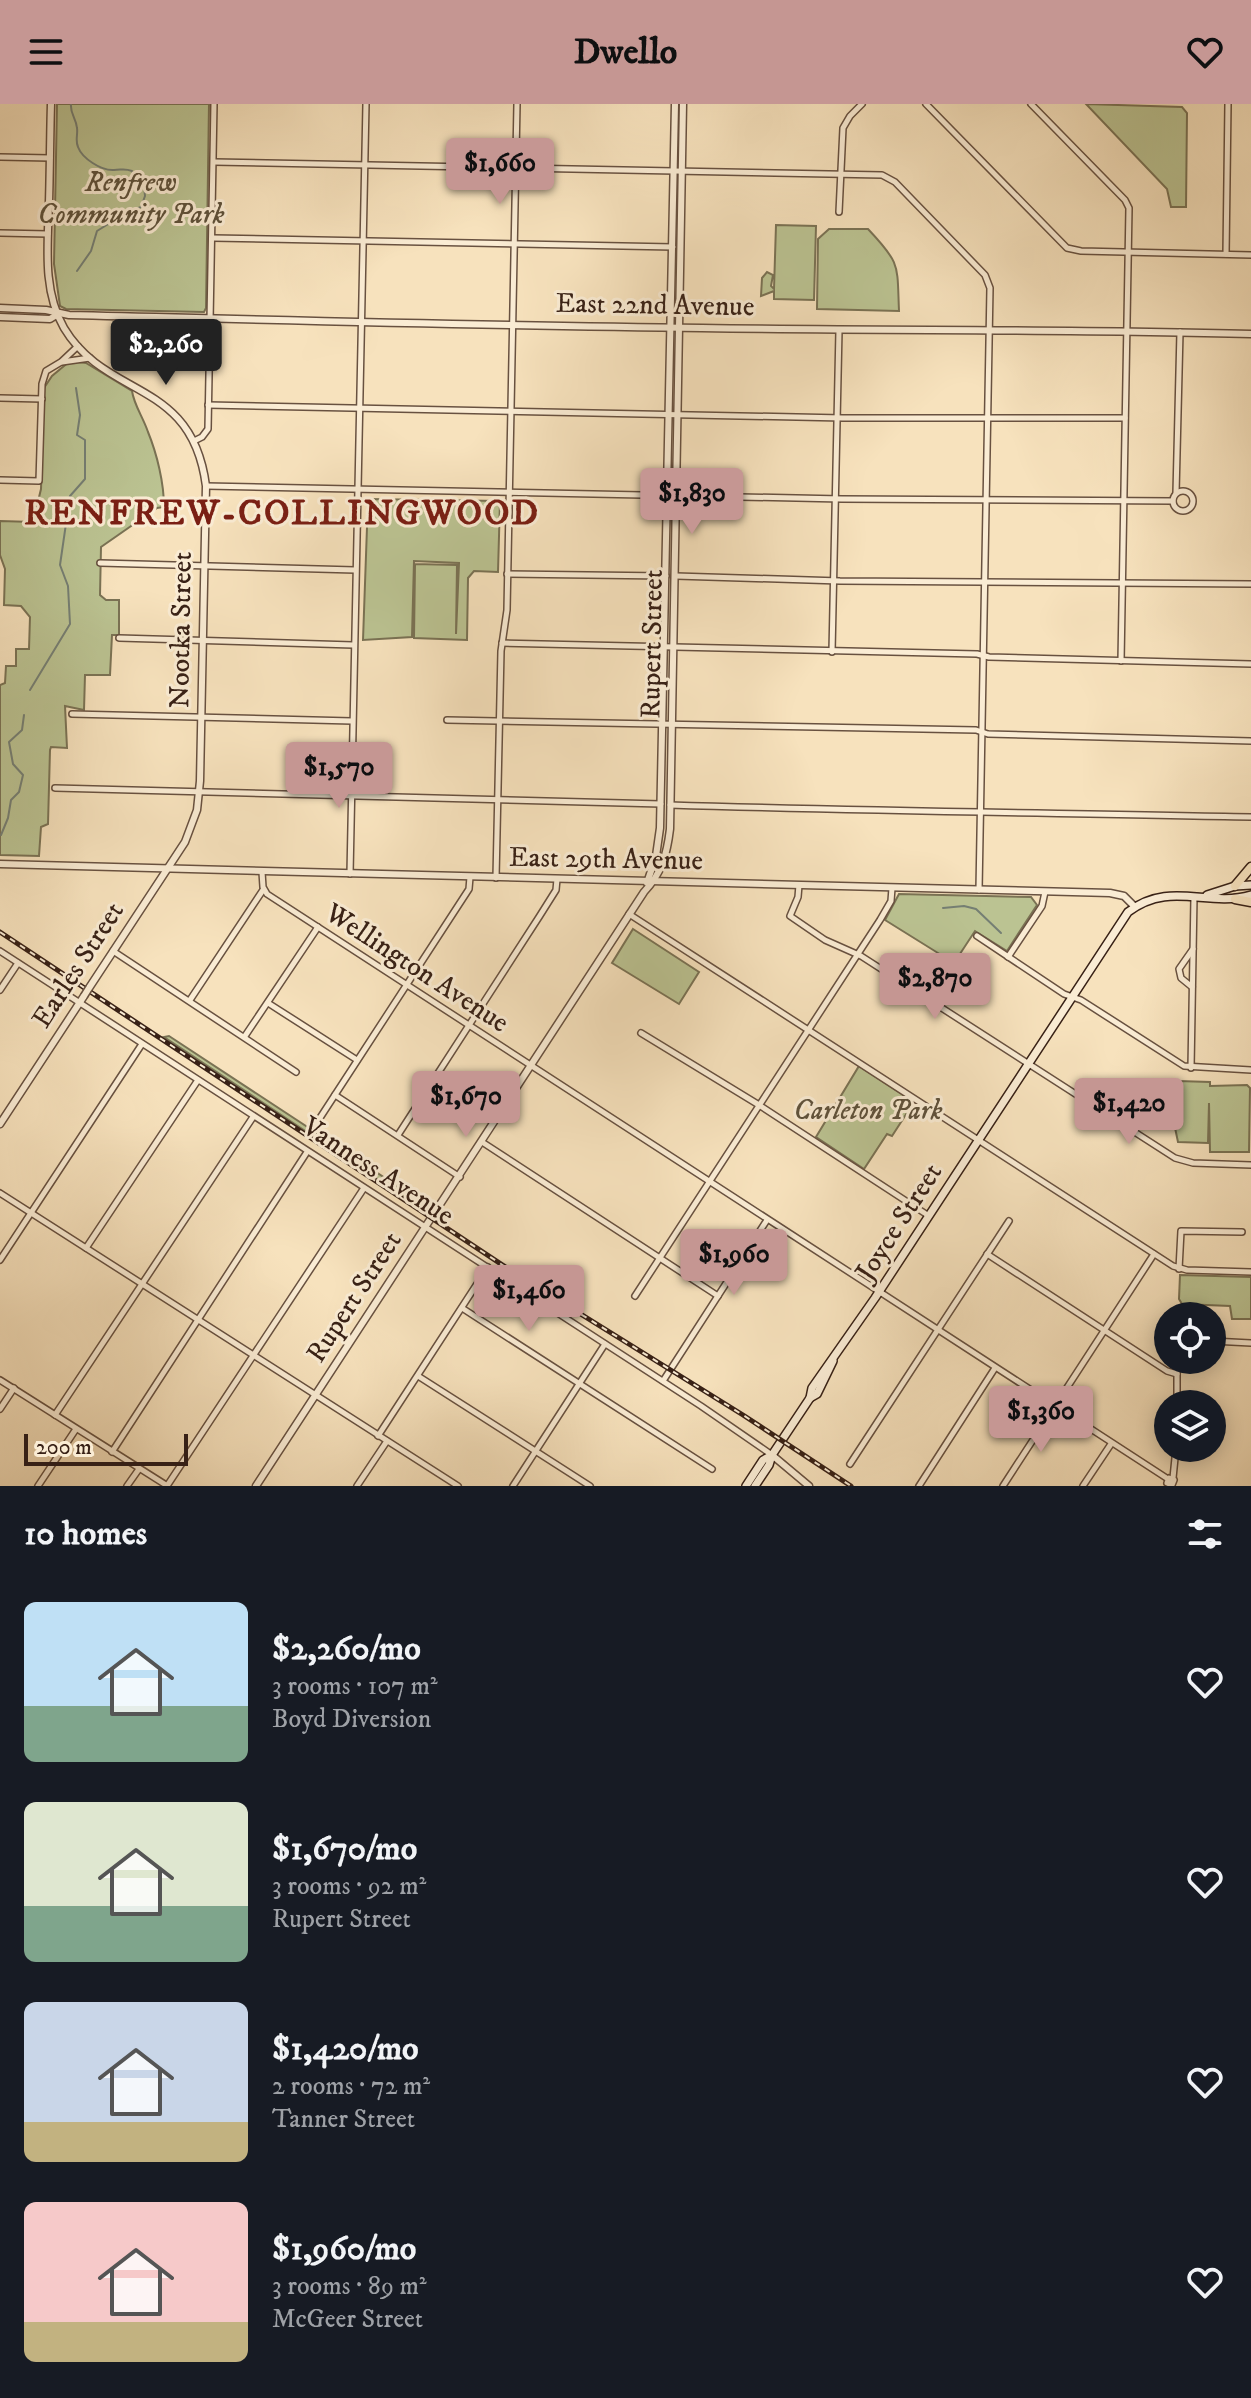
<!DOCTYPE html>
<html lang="en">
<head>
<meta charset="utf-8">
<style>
  body { margin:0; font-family:"IM FELL DW Pica",serif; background:#242831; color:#f1f3f6; height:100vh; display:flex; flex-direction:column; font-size:30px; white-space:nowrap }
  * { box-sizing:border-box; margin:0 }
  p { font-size:26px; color:#9ea1a6 }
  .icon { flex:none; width:44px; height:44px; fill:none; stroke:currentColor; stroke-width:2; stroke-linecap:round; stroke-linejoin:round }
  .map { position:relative; height:1382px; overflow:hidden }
  .side { display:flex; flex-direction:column; background:#171b24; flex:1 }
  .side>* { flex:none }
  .tools { position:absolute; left:1154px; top:1198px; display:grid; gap:16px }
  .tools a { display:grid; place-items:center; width:72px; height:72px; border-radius:50%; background:#171b24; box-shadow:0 4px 20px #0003; font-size:40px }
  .scale { position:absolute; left:24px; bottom:20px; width:164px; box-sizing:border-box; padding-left:8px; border:4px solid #382116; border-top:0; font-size:22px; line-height:28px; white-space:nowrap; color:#382116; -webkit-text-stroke:6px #faecd4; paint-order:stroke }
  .price { position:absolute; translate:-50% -68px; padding:0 18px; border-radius:8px; background:#c59692; color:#111; font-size:26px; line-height:52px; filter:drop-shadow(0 2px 4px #0008) }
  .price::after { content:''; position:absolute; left:50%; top:48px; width:24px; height:18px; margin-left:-12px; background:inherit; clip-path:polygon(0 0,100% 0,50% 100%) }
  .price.active { background:#222; color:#fff }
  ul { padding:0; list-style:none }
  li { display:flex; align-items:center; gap:24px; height:200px; padding:0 24px }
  li span { display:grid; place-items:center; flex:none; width:224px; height:160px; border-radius:12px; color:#555 }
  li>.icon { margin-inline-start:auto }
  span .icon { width:96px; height:96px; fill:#fffc; stroke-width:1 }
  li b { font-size:34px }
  h2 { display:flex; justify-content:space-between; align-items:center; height:96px; padding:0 24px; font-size:34px }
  header { display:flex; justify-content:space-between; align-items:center; height:104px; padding:0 24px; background:#c59692; color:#111; font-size:36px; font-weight:700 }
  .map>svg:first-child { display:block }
  .green { fill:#bbc392; stroke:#7a7254; stroke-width:2 }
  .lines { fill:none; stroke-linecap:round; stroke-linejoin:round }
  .stream { stroke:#757f74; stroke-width:2 }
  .minor-casing { stroke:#685140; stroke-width:8 }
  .tertiary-casing { stroke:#685140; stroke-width:9 }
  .secondary-casing { stroke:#382116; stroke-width:10 }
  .primary-casing { stroke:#382116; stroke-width:11 }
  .minor { stroke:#faecd4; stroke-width:5 }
  .tertiary { stroke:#faecd4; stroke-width:6 }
  .secondary { stroke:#faecd4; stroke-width:7 }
  .primary { stroke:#f7e2bd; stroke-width:8 }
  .rail-casing { stroke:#382116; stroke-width:5 }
  .rail { stroke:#faecd4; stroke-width:2; stroke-dasharray:6; stroke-linecap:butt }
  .tertiary-bridge-casing { stroke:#685140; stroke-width:9; stroke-linecap:butt }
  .tertiary-bridge { stroke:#faecd4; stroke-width:6 }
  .labels { text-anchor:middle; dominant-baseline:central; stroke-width:6; stroke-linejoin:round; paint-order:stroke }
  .park-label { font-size:28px; font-style:italic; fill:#5f523b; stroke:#faecd4 }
  .street-label { font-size:28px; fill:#382116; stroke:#faecd4 }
  .district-label { font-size:36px; font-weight:bold; letter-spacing:2px; fill:#7a1f14; stroke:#faecd4 }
</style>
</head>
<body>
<header><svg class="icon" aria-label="menu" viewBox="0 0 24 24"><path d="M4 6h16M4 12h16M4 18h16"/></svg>Dwello<svg class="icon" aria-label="heart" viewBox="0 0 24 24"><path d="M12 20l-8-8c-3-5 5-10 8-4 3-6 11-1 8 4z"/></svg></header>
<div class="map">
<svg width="1251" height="1382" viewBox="0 0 1251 1382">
  <rect width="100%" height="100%" fill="#f7e2bd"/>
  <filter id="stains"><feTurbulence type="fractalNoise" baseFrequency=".0025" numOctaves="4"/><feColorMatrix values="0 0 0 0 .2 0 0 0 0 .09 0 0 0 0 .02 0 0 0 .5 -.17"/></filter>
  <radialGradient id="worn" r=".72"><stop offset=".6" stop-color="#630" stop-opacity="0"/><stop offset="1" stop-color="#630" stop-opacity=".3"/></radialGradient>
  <g class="green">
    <path d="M57 0H209L206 204 204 208 66 205 60 202 54 160Z"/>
    <path d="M1086 0 1182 3 1187 9 1186 103H1171L1167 85Z"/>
    <path d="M776 121 816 122 814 196 774 195V187L761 192 762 174 767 168 773 171 771 182 774 185Z"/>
    <path d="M829 125H868C901 160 897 160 899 207L817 205 818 135Z"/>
    <path d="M70 257 86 259 132 287C134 301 143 313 148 328 157 350 164 379 164 403L157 404 101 443 100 491 106 496H119V531H112L110 571H85L84 606 65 602 67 644 51 643 50 646 48 720 41 723 39 752 0 751V581L5 579 6 562H16V545H29L30 513 21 502 4 501 5 465 0 451V417L33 418 41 385 44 284 52 272Z"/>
    <path d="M368 395 500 397 498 468 474 467 468 474 467 536 414 534 415 460 457 461 456 530 459 459 414 457 412 533 363 536Z"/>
    <path d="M899 790 1031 793 1037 801 1007 847 975 827 954 859 885 816Z"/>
    <path d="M633 825 699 868 679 900 612 859Z"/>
    <path d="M169 932 420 1097 415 1100 164 933Z"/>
    <path d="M859 962 914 998 892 1032 887 1030 864 1065 816 1033Z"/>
    <path d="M1178 977 1210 978V982L1247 981 1250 984 1249 1048H1210L1209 999 1208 1039 1178 1038 1174 1019Z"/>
    <path d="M1180 1171 1251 1173V1215H1232L1230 1202 1182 1200 1179 1195Z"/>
  </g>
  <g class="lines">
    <g class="stream">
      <path d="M71 0C70 10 76 14 77 24 78 31 75 36 78 43 82 54 101 67 114 66 122 66 124 64 132 67L135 75 144 82 145 92 141 103 133 106 122 117H113L97 127 91 147 77 167"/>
      <path d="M30 586 70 520 68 482 60 461 70 392 85 375V336L77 331 80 311 76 284"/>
      <path d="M1 731 8 714 11 696 19 688 23 671 13 660 9 638 22 626 24 611"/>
      <path d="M943 804 964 802 976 805 1001 829"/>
      <path d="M586 1213 605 1225"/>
      <path d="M617 1232 659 1258"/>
    </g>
    <defs>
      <g id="minor">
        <path d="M926 0 1067 144 1081 147 1251 151"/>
        <path d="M1031 0 1125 96 1129 104 1121 557"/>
        <path d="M0 53 50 54"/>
        <path d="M214 58 882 71 895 78 985 171 990 184 979 786"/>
        <path d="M839 108 843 24 850 12 862 0"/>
        <path d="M0 129 48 130"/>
        <path d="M213 134 673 143"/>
        <path d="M1226 150 1228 0"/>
        <path d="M62 258 90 254"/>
        <path d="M0 294 42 295"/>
        <path d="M208 301 843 314H1125"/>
        <path d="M194 337 202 333 208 325 214 0"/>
        <path d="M0 376 39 377 42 280 46 267 61 258 78 242"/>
        <path d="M206 382 842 395 1173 397"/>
        <circle cx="1183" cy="397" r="10"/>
        <path d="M1176 389 1180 228"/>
        <path d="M100 459 355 466"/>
        <path d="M507 470 666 472"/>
        <path d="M676 472 840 477 1251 480"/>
        <path d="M119 534 353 541"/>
        <path d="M502 539 977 550 989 553 1251 560"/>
        <path d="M832 548 839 226"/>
        <path d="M72 610 352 617"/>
        <path d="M447 616 976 626 988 630 1251 637"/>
        <path d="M55 684 661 700"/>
        <path d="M670 701C864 707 1057 709 1251 713"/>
        <path d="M262 768 263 783 267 790 1168 1375"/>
        <path d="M350 770 366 0"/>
        <path d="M496 774 501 547 507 506 517 0"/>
        <path d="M799 781 798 793 790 812 825 836 861 852 1175 1054 1193 1059 1251 1061"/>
        <path d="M629 810 1173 1162 1187 1166 1251 1168"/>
        <path d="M977 832 1064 890 1081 896 1184 962 1251 966"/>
        <path d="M0 847 701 1302 772 1351"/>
        <path d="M113 847 296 968"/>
        <path d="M1008 853 1042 802 1045 788"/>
        <path d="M1192 883 1181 874 1179 865 1193 845"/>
        <path d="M0 886 18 859"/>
        <path d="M190 896 263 786"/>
        <path d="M268 899 357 956"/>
        <path d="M641 929 759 1001 929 1112"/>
        <path d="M245 932 318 823"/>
        <path d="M1191 964 1194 793"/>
        <path d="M335 991 460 1073"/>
        <path d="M316 1020 469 785 470 773"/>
        <path d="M398 1031 539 813 556 786 557 775"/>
        <path d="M482 1038 718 1192"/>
        <path d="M0 1089 458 1382"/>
        <path d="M86 1144 198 976"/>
        <path d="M987 1150 1167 1267 1177 1270"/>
        <path d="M0 1156 142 940"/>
        <path d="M1179 1165 1181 1127 1242 1128"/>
        <path d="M635 1192 880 816 891 797 892 784"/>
        <path d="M462 1204 712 1365"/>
        <path d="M1212 1237 1251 1239"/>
        <path d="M418 1272 590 1382"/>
        <path d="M0 1276 166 1381"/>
        <path d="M663 1277 767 1116"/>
        <path d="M1177 1300V1256"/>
        <path d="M0 1305 14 1284"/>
        <path d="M55 1311 253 1013"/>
        <path d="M378 1332 488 1163"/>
        <path d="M112 1348 307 1048"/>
        <path d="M850 1360 1009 1117"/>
        <path d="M1169 1374 1174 1376 1172 1381 1167 1379Z"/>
        <path d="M1173 1374 1176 1344"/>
        <path d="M38 1382 76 1325"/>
        <path d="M127 1382 139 1365"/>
        <path d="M167 1382 364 1084"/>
        <path d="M357 1382 387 1337"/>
        <path d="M513 1382 605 1240"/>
        <path d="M919 1382 995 1264"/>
        <path d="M1003 1382 1154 1150"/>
        <path d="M1083 1382 1111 1340"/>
      </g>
      <g id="tertiary">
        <path d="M51 0C50 33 50 65 49 98 48 140 42 186 64 224 107 296 192 274 206 382L200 677 197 706 185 738 89 884"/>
        <path d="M0 204 46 206 69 211C280 216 491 222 702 224 885 227 1068 225 1251 230"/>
        <path d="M0 213 50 215 58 210"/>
        <path d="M0 760 1110 789 1124 792 1135 803"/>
        <path d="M647 779 656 752 660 724 675 0"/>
        <path d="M0 1020 84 892"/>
        <path d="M772 1351 809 1382"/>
        <path d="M256 1382 644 788C662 769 667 750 670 725L683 0"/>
      </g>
      <g id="secondary">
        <path d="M1207 791 1235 782 1251 781"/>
        <path d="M810 1294 817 1290 833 1257"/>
        <path d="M746 1382 763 1356 772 1351"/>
        <path d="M755 1382 769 1361 772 1351 810 1294 812 1284 875 1194 1128 808C1170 776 1207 804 1251 791"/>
      </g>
      <g id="primary">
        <path d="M1235 782 1251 763"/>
        <path d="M1235 795 1251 798"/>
      </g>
    </defs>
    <use href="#minor" class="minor-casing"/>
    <use href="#tertiary" class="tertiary-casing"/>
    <use href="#secondary" class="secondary-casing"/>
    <use href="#primary" class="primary-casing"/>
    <use href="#minor" class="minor"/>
    <use href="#tertiary" class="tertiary"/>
    <use href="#secondary" class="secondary"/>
    <use href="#primary" class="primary"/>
    <defs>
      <path id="rail" d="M0 828 513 1168 743 1311 851 1382"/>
    </defs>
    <use href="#rail" class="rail-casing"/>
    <use href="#rail" class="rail"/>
    <defs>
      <path id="tertiary-bridge" d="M84 892 89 884"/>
    </defs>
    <use href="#tertiary-bridge" class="tertiary-bridge-casing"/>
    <use href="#tertiary-bridge" class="tertiary-bridge"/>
  </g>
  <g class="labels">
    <g class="park-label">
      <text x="131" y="78">Renfrew<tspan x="131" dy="32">Community Park</tspan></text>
      <text x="868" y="1006">Carleton Park</text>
    </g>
    <g class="street-label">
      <text transform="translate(655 201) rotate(1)">East 22nd Avenue</text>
      <text transform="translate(181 526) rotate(-89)">Nootka Street</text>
      <text transform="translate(652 540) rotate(-89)">Rupert Street</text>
      <text transform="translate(606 755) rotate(1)">East 29th Avenue</text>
      <text transform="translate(78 861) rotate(-57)">Earles Street</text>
      <text transform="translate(417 864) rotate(33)">Wellington Avenue</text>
      <text transform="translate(378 1067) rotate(33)">Vanness Avenue</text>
      <text transform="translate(899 1118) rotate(-57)">Joyce Street</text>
      <text transform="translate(354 1193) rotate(-57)">Rupert Street</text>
    </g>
    <g class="district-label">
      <text x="282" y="409">RENFREW-COLLINGWOOD</text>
    </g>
  </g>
  <rect width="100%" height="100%" filter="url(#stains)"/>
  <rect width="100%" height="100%" fill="url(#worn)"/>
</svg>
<div class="tools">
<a><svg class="icon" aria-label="locate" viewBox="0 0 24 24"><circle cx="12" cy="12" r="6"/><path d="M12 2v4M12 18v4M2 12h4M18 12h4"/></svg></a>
<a><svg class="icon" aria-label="layers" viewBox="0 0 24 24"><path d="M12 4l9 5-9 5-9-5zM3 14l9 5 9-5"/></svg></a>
</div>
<div class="scale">200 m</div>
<b class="price" style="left:500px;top:102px">$1,660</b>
<b class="price active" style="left:166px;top:283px">$2,260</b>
<b class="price" style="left:692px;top:432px">$1,830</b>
<b class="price" style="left:339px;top:706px">$1,570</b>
<b class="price" style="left:935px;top:917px">$2,870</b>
<b class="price" style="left:466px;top:1035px">$1,670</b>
<b class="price" style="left:1129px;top:1042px">$1,420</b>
<b class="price" style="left:734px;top:1193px">$1,960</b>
<b class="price" style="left:529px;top:1229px">$1,460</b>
<b class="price" style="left:1041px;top:1350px">$1,360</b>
</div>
<section class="side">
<h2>10 homes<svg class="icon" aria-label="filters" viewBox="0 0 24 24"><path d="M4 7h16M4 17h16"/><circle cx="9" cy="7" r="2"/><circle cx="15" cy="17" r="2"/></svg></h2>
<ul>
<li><span style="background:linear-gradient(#bfe0f5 65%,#7fa58c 0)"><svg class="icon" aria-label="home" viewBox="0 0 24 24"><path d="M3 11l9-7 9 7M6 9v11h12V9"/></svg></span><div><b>$2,260/mo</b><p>3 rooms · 107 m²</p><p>Boyd Diversion</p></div><svg class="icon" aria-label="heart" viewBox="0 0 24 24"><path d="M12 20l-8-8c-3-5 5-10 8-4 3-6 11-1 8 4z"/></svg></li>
<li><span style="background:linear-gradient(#dfe7d0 65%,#7fa58c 0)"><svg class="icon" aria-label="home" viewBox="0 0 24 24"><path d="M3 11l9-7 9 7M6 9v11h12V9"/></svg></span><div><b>$1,670/mo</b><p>3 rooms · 92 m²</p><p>Rupert Street</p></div><svg class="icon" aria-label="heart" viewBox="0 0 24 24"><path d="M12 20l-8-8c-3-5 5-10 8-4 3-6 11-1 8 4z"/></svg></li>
<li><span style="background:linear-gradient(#c9d6e8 75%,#c2b280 0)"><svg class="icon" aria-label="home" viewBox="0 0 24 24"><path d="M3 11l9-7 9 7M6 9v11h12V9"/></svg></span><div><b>$1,420/mo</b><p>2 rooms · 72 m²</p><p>Tanner Street</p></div><svg class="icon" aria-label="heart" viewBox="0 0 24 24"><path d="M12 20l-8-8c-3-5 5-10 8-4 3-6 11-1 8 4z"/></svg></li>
<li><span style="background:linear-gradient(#f6c9c9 75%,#c2b280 0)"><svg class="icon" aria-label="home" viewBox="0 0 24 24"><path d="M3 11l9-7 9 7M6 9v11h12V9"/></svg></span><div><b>$1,960/mo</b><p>3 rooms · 89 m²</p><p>McGeer Street</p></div><svg class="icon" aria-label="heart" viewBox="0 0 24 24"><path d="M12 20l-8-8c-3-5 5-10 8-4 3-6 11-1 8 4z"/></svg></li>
</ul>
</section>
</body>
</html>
